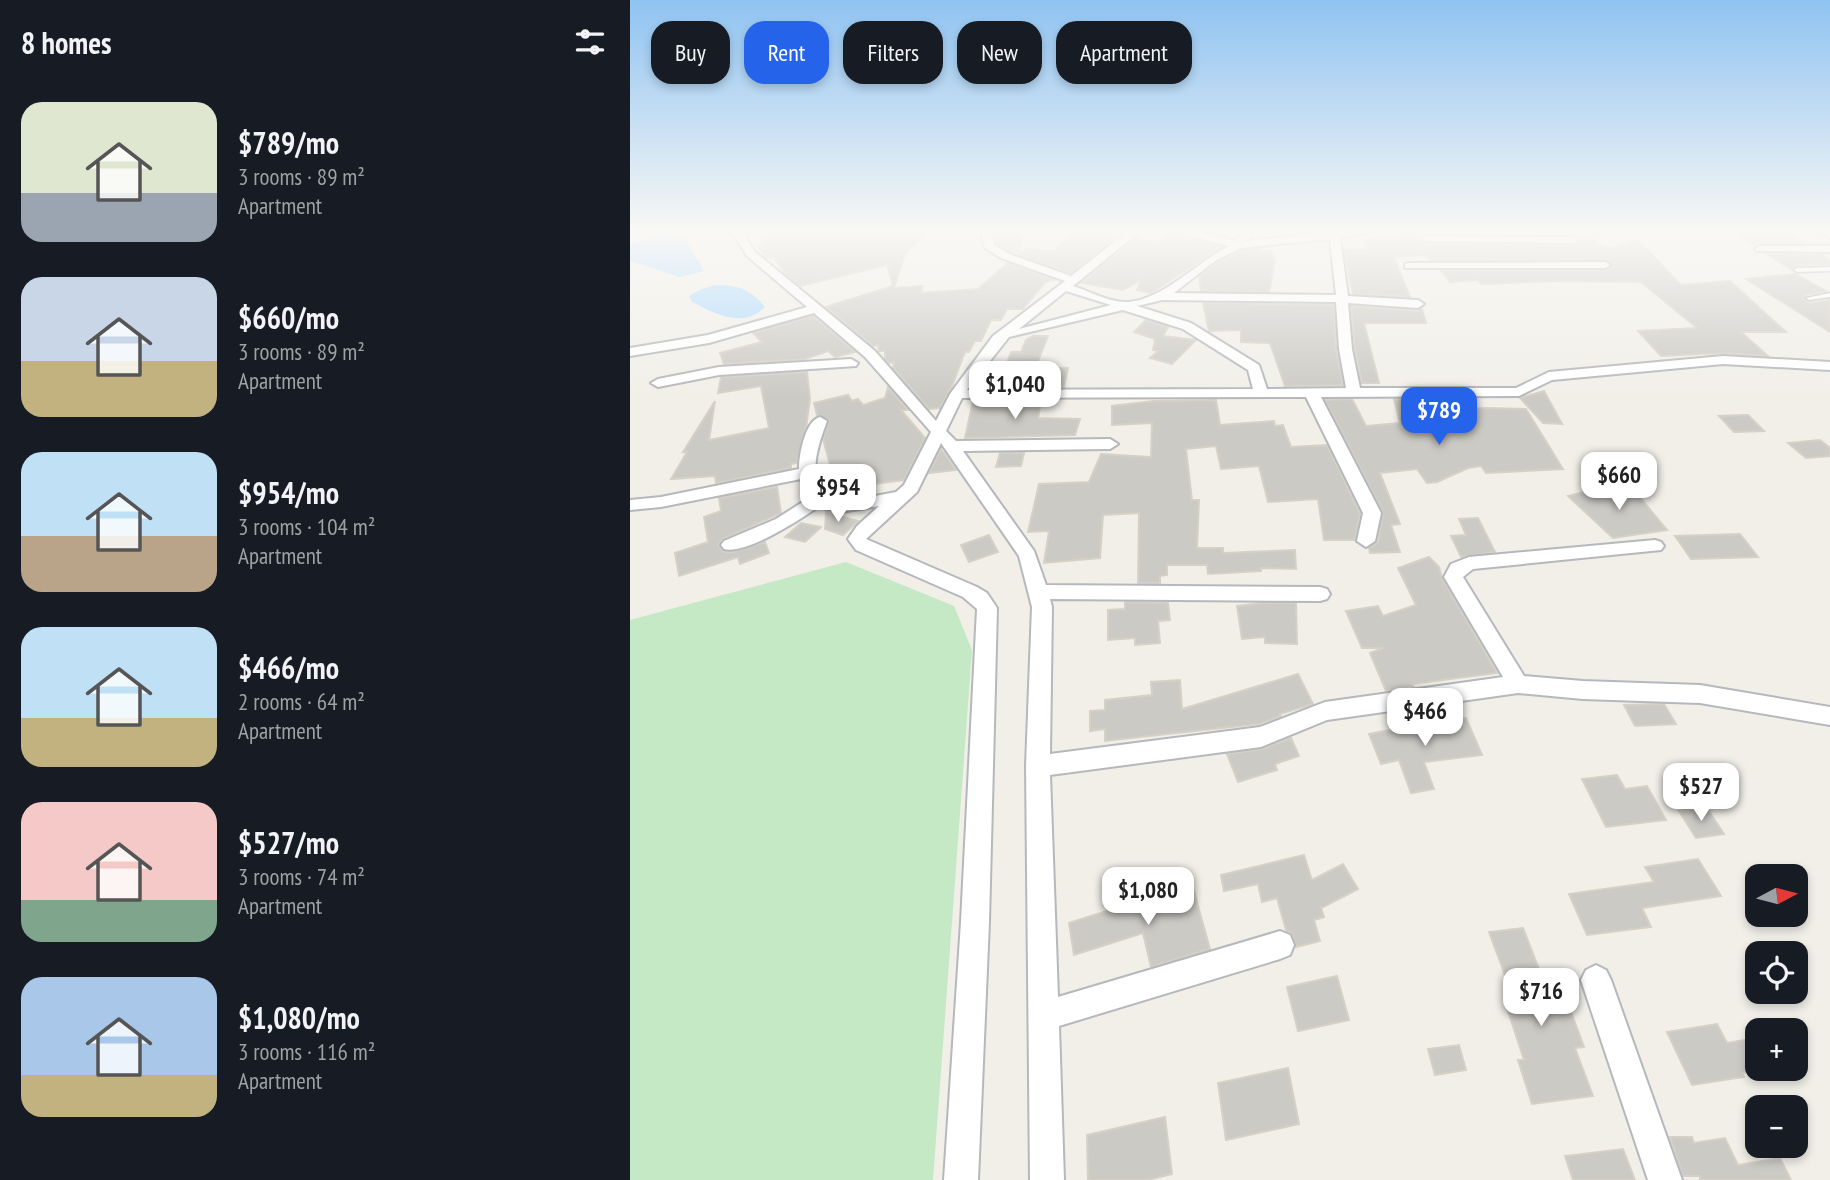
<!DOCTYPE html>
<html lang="en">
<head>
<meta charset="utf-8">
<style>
  body { margin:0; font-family:"PT Sans Narrow",sans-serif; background:#20242c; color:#f1f3f6; height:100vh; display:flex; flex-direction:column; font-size:26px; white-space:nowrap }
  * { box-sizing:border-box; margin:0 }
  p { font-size:23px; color:#9ea1a6 }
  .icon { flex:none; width:38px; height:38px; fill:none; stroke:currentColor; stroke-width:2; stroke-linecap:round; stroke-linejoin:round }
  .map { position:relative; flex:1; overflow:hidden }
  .sheet { display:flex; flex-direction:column; background:#171b24; width:630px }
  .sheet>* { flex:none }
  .top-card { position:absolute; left:21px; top:21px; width:665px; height:63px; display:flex; gap:14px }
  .needle { width:46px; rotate:83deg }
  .controls { position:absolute; left:1115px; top:864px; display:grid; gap:14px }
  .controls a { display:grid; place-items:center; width:63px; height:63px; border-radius:14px; background:#171b24; box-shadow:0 4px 10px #0003; font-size:35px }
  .price { position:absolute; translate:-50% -60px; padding:0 16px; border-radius:14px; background:#fff; color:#222; font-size:23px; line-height:46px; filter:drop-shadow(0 2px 4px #0008) }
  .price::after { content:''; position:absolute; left:50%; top:42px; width:21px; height:16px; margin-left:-10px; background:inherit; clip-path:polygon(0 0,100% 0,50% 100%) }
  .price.on { background:#2563eb; color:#fff }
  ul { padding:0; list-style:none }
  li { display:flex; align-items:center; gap:21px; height:175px; padding:0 21px }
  li span { display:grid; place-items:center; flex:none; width:196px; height:140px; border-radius:21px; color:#555 }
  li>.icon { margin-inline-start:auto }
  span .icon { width:84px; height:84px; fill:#fffc; stroke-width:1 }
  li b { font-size:30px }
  h2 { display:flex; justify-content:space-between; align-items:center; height:84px; padding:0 21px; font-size:30px }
  .pill { padding:0 24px; border-radius:21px; background:#171b24; box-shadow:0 4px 10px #0003; font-size:24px; line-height:63px }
  .pill.on { background:#2563eb; color:#fff }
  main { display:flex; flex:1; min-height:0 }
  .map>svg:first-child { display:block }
  .green { fill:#c5e8c5 }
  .water { fill:#aadaff }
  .building { fill:#cccac5; stroke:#d6d1c6; stroke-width:2 }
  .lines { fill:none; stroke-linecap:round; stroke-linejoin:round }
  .service-casing { stroke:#b5b8bc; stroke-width:3 }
  .minor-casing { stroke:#b5b8bc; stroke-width:4 }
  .service { fill:#fff; fill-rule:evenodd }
  .minor { fill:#fff; fill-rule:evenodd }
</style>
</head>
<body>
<main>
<section class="sheet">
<h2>8 homes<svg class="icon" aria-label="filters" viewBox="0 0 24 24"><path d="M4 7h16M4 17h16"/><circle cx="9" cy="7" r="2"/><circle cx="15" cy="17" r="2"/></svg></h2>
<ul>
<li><span style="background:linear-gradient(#dfe7d0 65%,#9aa5b1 0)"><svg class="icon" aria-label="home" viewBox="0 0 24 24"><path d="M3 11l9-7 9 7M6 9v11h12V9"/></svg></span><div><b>$789/mo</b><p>3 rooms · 89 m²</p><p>Apartment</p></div></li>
<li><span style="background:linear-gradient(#c9d6e8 60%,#c2b280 0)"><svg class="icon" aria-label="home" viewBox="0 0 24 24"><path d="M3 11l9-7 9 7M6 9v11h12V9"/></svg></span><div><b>$660/mo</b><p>3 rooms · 89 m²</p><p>Apartment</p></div></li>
<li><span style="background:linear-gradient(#bfe0f5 60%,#b9a48a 0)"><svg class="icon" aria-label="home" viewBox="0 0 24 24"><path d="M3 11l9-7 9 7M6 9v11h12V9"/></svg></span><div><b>$954/mo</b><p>3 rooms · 104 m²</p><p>Apartment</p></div></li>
<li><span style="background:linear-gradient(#bfe0f5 65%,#c2b280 0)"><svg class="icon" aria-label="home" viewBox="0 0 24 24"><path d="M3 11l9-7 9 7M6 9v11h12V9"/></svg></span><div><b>$466/mo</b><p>2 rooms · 64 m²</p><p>Apartment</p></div></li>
<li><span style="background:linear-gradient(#f6c9c9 70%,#7fa58c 0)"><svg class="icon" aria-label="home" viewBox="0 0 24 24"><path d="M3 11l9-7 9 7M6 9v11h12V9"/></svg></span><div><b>$527/mo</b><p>3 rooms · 74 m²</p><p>Apartment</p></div></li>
<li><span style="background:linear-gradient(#a9c7e8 70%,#c2b280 0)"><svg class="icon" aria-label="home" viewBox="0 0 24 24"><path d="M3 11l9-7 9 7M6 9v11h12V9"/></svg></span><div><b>$1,080/mo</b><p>3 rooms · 116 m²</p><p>Apartment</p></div></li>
</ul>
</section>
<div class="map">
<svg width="1200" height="1180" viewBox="0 0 1200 1180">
  <rect width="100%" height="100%" fill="#f1efe8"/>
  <path class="green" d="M216 562 324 606 342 650 303 1180H0V620Z"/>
  <g class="water">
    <path d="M38 235 55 239 74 271 50 277 0 261V243Z"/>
    <path d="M85 285C109 285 120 289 135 307 113 329 86 314 62 302L59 296 69 290Z"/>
  </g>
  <g class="building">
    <path d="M144 232H297L275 254 264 288 292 286 291 293 348 289 378 263 423 280 415 282 393 309H377L371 320H361L351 341H345L339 352H335L322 386 310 408 299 409 263 368 264 362 259 363 255 359V351H249L248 345 243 346 196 307 263 286 257 265 170 286 155 273 144 258 135 257 128 246Z"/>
    <path d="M365 232H393L389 252H380L366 243Z"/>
    <path d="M1103 232H1156L1173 243H1130L1125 246Z"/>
    <path d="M444 233 487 237 441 273 388 255 395 249 424 251Z"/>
    <path d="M769 235H787L793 244 943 246 950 241 948 237 958 236 975 247 986 248 1001 240 1010 242 1051 285 1100 281 1156 332H1111L1138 356 1093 353 1031 356 1008 331 1067 328 1011 282 928 281 851 284 848 280 820 282 812 271H975L982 266 975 259 800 260 795 255 764 257 780 297 723 294 714 250 738 249 733 239 771 238Z"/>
    <path d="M536 236 554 237 592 247 521 293 507 290 511 280 493 290 451 283 505 239 529 242Z"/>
    <path d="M630 249V251L640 250 645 260 639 292 571 291 569 277 586 263 612 251Z"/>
    <path d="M1137 254 1191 255 1200 260V264L1167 265 1162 270Z"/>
    <path d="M1165 274 1196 291 1175 295 1173 299 1179 303 1200 300V332L1116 279Z"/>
    <path d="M573 303 704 305 706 349 713 385 655 386 640 343 611 342V330L579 331Z"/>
    <path d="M721 306 788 311 792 309 796 323H734L749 383H732L725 349Z"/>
    <path d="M183 316 225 352 205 357 198 351 175 359 94 364 90 353 132 342 123 333Z"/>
    <path d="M516 320 538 327 533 336 566 340 542 364 520 358 528 351 523 350 525 339 504 332Z"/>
    <path d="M403 336H418L405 369 438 368 434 387H369L381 352H391L396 340Z"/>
    <path d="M177 372 180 399 176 428 167 463 161 464V468L86 483 85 476 41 479 57 452H53L85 401 79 440 139 428 131 386 88 393 91 377Z"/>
    <path d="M258 387 278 410H271L295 438 274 480 228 486V494L204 498 197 493V485L205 483 193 439 199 420 187 415 184 403 218 395 222 401 228 399 233 405 255 398Z"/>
    <path d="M914 391 932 424 913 423 890 398Z"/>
    <path d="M722 399 736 426 770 423 764 399 804 400 806 411 856 408 896 409 933 469 856 473 851 466 838 468 807 482 797 483 787 469 750 473 770 524 761 525 770 552 740 553 739 548 748 542 753 512 695 400Z"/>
    <path d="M411 400 408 418 450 419 445 435 335 438 343 401Z"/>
    <path d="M586 400 590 425 644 421 645 426 653 425 661 447 697 445 730 513 725 540H694L688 499 638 502 629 466 591 469 586 446 556 449 562 500H569L567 548H593V553L665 550 666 569 631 568V571L578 574 577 565H537V575L530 576V583H508L509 513 473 515 470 558 414 563 419 531 398 532 409 484 459 482 471 454 521 457 522 423 482 425V406L524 401Z"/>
    <path d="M1118 415 1134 431 1104 432 1089 416Z"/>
    <path d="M1190 440 1200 448V456L1176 458 1158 443Z"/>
    <path d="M311 449 326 470 299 473Z"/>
    <path d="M370 453H394L391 466 366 467Z"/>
    <path d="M147 487 151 513 93 539 88 545 94 552H103L135 542 139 553 110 564 108 557 49 576 45 553 78 542 74 517 91 511 89 498Z"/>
    <path d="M965 489 968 492 1003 489 1037 530 983 538 938 496Z"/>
    <path d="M196 512 228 521 213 535 195 529Z"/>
    <path d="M848 518 865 552 831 557 821 536 836 535 829 519Z"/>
    <path d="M171 523 191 527 175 542 155 537Z"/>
    <path d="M1110 534 1128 557 1061 559 1045 536Z"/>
    <path d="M359 535 368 552 339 562 331 545Z"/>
    <path d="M799 557 809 567 812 578 867 673 782 684 784 687 756 691 740 653 753 648H732L716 611 748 606 753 616 786 605 768 568Z"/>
    <path d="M495 602 538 603 540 620 528 621 530 643 505 645V638L478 640V610L495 609Z"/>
    <path d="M634 603H666L667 644 635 643V637L612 639 607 606Z"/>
    <path d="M668 674 683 704 650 714 651 716 629 724 475 741V729L460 731V711L475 710V700L522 695 521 682 550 680 552 709Z"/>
    <path d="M1034 704 1046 724 1005 726 994 705Z"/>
    <path d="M836 718 852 755 794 762 804 789 781 793 769 760 751 764 739 734 791 724Z"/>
    <path d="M661 738 669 756 645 764 647 770 608 782 597 754 632 749Z"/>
    <path d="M987 775 995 789 1017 786 1036 820 976 827 952 779Z"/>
    <path d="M1076 807 1094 834 1066 838 1049 811Z"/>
    <path d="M674 855 682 880 713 864 728 889 691 908 694 917 684 920 690 941 666 947 662 934 656 930 647 898 632 902 628 884 594 891 591 875Z"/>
    <path d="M1068 859 1091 896 1012 908 1021 927 957 935 939 894 1024 882 1015 867Z"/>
    <path d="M562 884 580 949 521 967 513 933 444 955 439 923Z"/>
    <path d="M893 928 909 969 898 970 910 1004 937 1001 954 1047 945 1048 963 1096 902 1104 888 1060H894L877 1008 887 1007 859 932Z"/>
    <path d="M707 976 719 1020 668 1031 657 987Z"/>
    <path d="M1087 1024 1097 1043 1127 1038V1071L1112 1073 1114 1077 1062 1085 1037 1032Z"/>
    <path d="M829 1045 836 1070 805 1075 798 1049Z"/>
    <path d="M658 1068 669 1124 596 1140 588 1083Z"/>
    <path d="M535 1117 542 1174 518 1180H458L457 1135Z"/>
    <path d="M1040 1137H1062L1064 1143 1095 1138 1108 1165 1150 1158 1161 1180H1070V1176H1053Z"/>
    <path d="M993 1149 1005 1180H943L935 1156Z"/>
  </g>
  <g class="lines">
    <defs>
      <g id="service">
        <path d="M1200 267V271L1167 272 1164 270 1167 268Z"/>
        <path d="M1200 293V297L1179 300 1176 298Z"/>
      </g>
      <g id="minor">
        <path d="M102 232H112L125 252 245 351 306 421 320 394 363 336 435 281 371 258 355 248 351 232H361L364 245 379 254 441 276 497 232H509L443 286C458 291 479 302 495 302 531 302 567 262 599 246L545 232H566L606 241 612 232H622L617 241 701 232H741L710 238 718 296 788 300 794 304 788 308 718 303 722 349 730 388H886L919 372 1093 356 1200 362V370L1093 364 922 380 889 396 691 397 751 513 745 541 736 547 727 541 733 513 676 397 332 398 316 431 326 441 480 439 488 444 480 449 333 451 404 551 416 585 690 587 697 589 700 594 697 599 690 601 420 599 422 607 420 754 630 727 695 702 873 677 814 577 821 564 839 557 1025 540 1031 542 1034 546 1031 550 843 569 833 577 894 676 953 681 1070 685 1200 707V725L1070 703 953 699 888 693 697 720 631 747 420 775 428 997 650 931 660 935 664 945 660 955 650 959 429 1026 434 1180H400L396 766 402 607 389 556 311 443 287 492 236 539 347 587 357 593 367 608 359 922 348 1180H314L331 922 347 609 333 597 226 550 218 539 227 526 249 506 211 512 188 507C170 520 115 555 94 549L91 545 94 541 146 519 179 498 171 479 31 507 0 510V500L31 497 169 469C169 455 175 421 190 417L197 421C188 446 177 474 196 497L203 501H219L266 492 274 485 301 432 235 357 184 313 79 343 0 356V348L78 335 177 307 117 256ZM700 239 706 295 544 293 585 261 611 248ZM436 291 481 305 389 329ZM532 300 706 302 709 349 716 388 637 389 629 365 561 323 507 306ZM493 310 553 329 618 370 623 389 337 390 379 337Z"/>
        <path d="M1190 232H1200V238Z"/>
        <path d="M797 236 943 237 948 240 943 243 793 241V237Z"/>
        <path d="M1130 246H1200V252L1126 251 1125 249Z"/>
        <path d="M779 263 975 262 980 265 975 268H775V264Z"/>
        <path d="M221 359 228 363 226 366 89 375 28 387 21 383 28 379 89 367Z"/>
        <path d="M966 965 976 970 981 980 1052 1180H1018L951 980 956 970Z"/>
      </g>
    </defs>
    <use href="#service" class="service-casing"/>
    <use href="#minor" class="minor-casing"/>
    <use href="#service" class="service"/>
    <use href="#minor" class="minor"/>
  </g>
  <linearGradient id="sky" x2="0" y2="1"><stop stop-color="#8fc3f1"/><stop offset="0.58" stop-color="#f9f8f5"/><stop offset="1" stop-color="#f9f8f5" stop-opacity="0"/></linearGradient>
  <rect width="1200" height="398" fill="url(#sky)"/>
</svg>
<div class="controls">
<a><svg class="needle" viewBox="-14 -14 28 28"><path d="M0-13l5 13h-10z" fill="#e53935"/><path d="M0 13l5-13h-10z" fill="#9ea1a6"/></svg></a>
<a><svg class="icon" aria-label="locate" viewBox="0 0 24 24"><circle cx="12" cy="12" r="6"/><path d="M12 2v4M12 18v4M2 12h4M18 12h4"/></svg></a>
<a>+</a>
<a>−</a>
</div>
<b class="price" style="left:385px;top:421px">$1,040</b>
<b class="price on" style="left:809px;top:447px">$789</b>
<b class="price" style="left:989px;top:512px">$660</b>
<b class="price" style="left:208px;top:524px">$954</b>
<b class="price" style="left:795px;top:748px">$466</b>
<b class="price" style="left:1071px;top:823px">$527</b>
<b class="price" style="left:518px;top:927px">$1,080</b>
<b class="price" style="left:911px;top:1028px">$716</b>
<div class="top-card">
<a class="pill">Buy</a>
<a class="pill on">Rent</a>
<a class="pill">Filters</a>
<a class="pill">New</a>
<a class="pill">Apartment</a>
</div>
</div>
</main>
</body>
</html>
